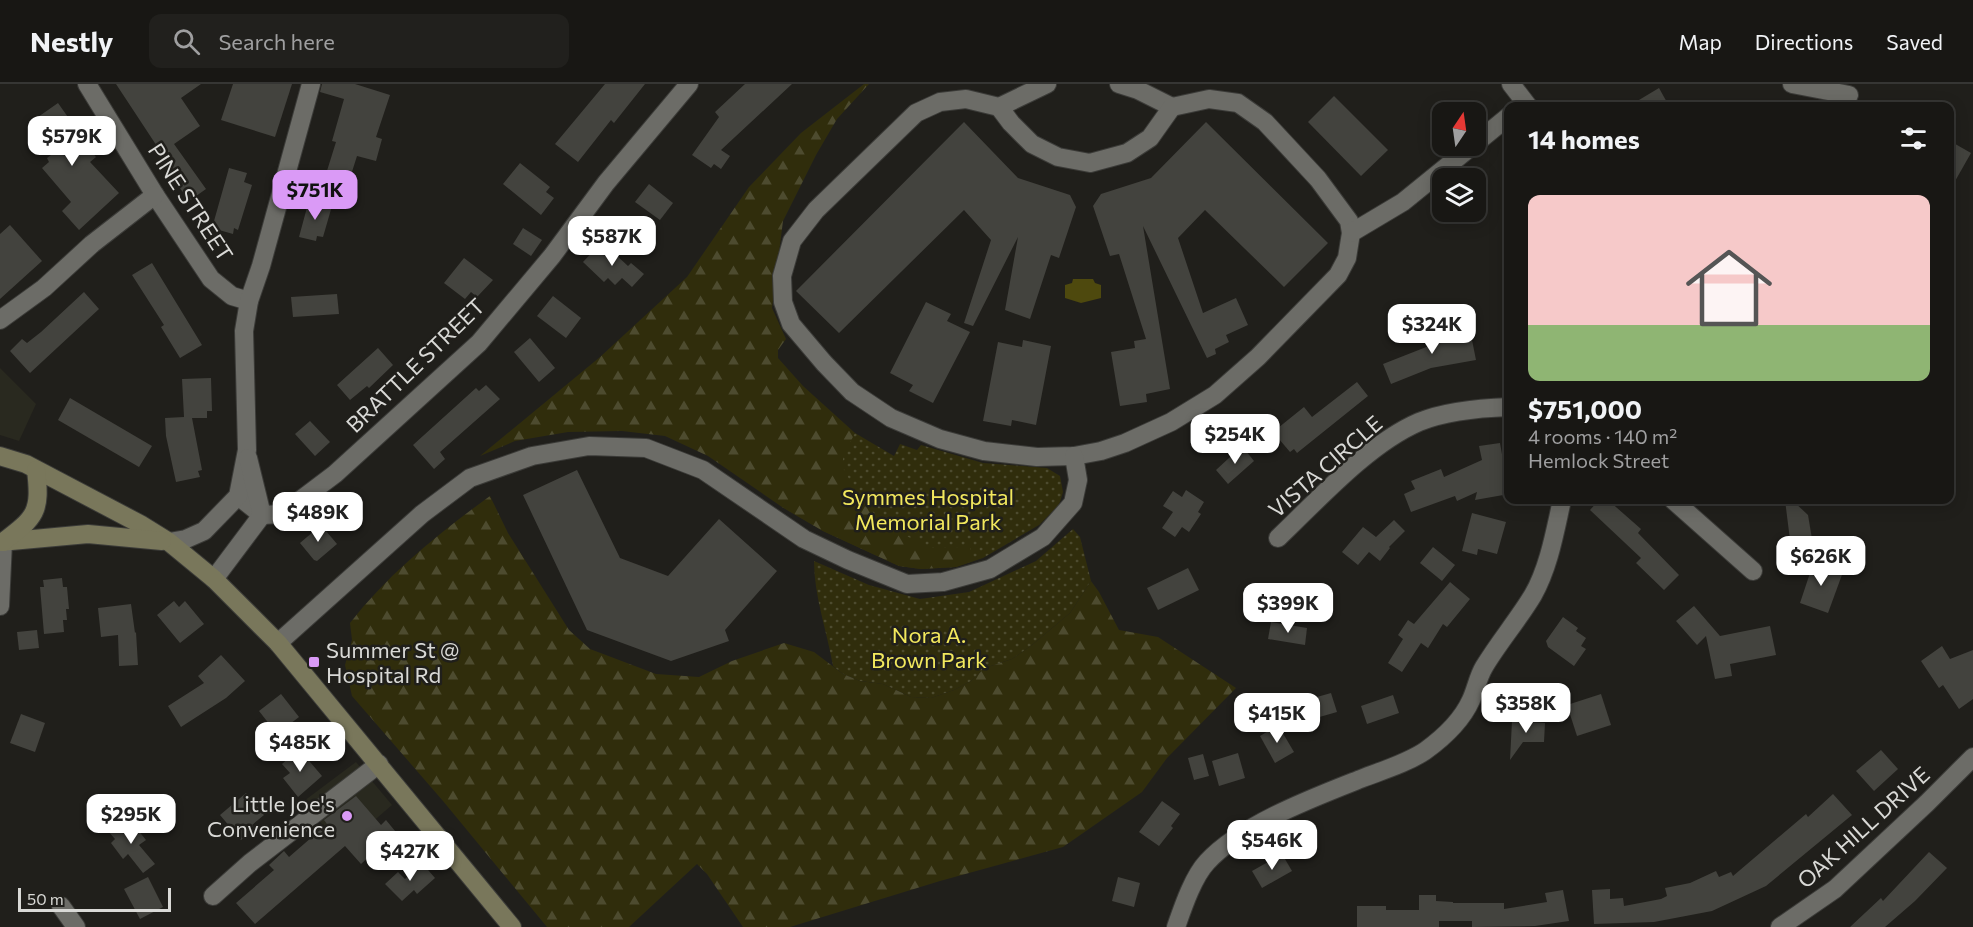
<!DOCTYPE html>
<html lang="en">
<head>
<meta charset="utf-8">
<style>
  body { margin:0; font-family:Commissioner,sans-serif; background:#21201d; color:#f1f3f6; height:100vh; display:flex; flex-direction:column; font-size:22px; white-space:nowrap }
  * { box-sizing:border-box; margin:0 }
  p { font-size:20px; color:#9f9fa0 }
  .icon { flex:none; width:33px; height:33px; fill:none; stroke:currentColor; stroke-width:2; stroke-linecap:round; stroke-linejoin:round }
  .map { position:relative; flex:1; overflow:hidden }
  .panel { position:absolute; left:1504px; top:18px; width:450px; height:402px; display:flex; flex-direction:column; background:#181714; border-radius:12px; box-shadow:0 3px 15px #0003,0 0 0 2px #363634 }
  .panel>* { flex:none }
  .needle { width:39px; rotate:13deg }
  .controls { position:absolute; left:1432px; top:18px; display:grid; gap:12px }
  .controls a { display:grid; place-items:center; width:54px; height:54px; border-radius:12px; background:#181714; box-shadow:0 3px 15px #0003,0 0 0 2px #363634; font-size:30px }
  .scale { position:absolute; left:18px; bottom:15px; width:153px; box-sizing:border-box; padding-left:6px; border:3px solid #d9d9d6; border-top:0; font-size:16px; line-height:21px; white-space:nowrap; color:#d9d9d6; -webkit-text-stroke:4px #201f1b; paint-order:stroke }
  .price { position:absolute; translate:-50% -51px; padding:0 14px; border-radius:12px; background:#fff; color:#222; font-size:20px; line-height:39px; filter:drop-shadow(0 2px 3px #0008) }
  .price::after { content:''; position:absolute; left:50%; top:36px; width:18px; height:14px; margin-left:-9px; background:inherit; clip-path:polygon(0 0,100% 0,50% 100%) }
  .price.on { background:#da9af6; color:#111 }
  ul { padding:0; list-style:none }
  li { display:grid; align-content:center; gap:12px; height:318px; padding:0 24px }
  li span { display:grid; place-items:center; height:186px; border-radius:12px; color:#555 }
  li>.icon { margin-inline-start:auto }
  span .icon { width:108px; height:108px; fill:#fffc; stroke-width:1 }
  li b { font-size:26px }
  h2 { display:flex; justify-content:space-between; align-items:center; height:72px; padding:0 24px; font-size:26px }
  header { display:flex; align-items:center; gap:36px; box-sizing:border-box; height:84px; padding:0 30px; background:#181714; border-bottom:2px solid #363634 }
  header strong { font-size:28px }
  nav { display:flex; gap:33px; margin-inline-start:auto; font-size:21px }
  .search { width:420px; height:54px; background:#21201d; display:flex; align-items:center; gap:15px; box-sizing:border-box; padding:0 21px; border-radius:12px; color:#9f9fa0; font-size:22px }
  .map>svg:first-child { display:block }
  .built { fill:#29291f }
  .grass { fill:url(#grass-dots) }
  .forest { fill:url(#forest-firs) }
  .water { fill:#4e490e }
  .building { fill:#43433e }
  .lines { fill:none; stroke-linecap:round; stroke-linejoin:round }
  .street-casing { stroke:#3b3b38; stroke-width:20 }
  .secondary-casing { stroke:#3b3b38; stroke-width:20 }
  .street { stroke:#6c6c67; stroke-width:18 }
  .secondary { stroke:#79775b; stroke-width:18 }
  .poi-dot { fill:#da9af6; stroke:#201f1b; stroke-width:2 }
  .labels { text-anchor:middle; dominant-baseline:central; stroke-width:5; stroke-linejoin:round; paint-order:stroke }
  .street-label { font-size:22px; fill:#d9d9d6; stroke:#201f1b }
  .park-label { font-size:22px; fill:#f2e85d; stroke:#201f1b }
  .poi-label { font-size:22px; fill:#d9d9d6; stroke:#201f1b; text-anchor:start }
</style>
</head>
<body>
<header>
<strong>Nestly</strong>
<div class="search"><svg class="icon" aria-label="search" viewBox="0 0 24 24"><circle cx="10" cy="10" r="6"/><path d="M15 15l6 6"/></svg>Search here</div>
<nav><a>Map</a><a>Directions</a><a>Saved</a></nav>
</header>
<div class="map">
<svg width="1973" height="843" viewBox="0 0 1973 843">
  <defs>
    <pattern id="grass-dots" width="8" height="8" patternUnits="userSpaceOnUse" patternTransform="scale(1.5)"><rect width="8" height="8" fill="#302d0c"/><path d="M2 2h.1M6 6h.1" fill="none" stroke="#4d4b2f" stroke-width="1.8" stroke-linecap="round"/></pattern>
    <pattern id="forest-firs" width="22" height="20" patternUnits="userSpaceOnUse" patternTransform="scale(1.5)"><rect width="22" height="20" fill="#302d0c"/><path d="M5 1l3.5 6h-7zM16 11l3.5 6h-7z" fill="#4d4b2f"/></pattern>
  </defs>
  <rect width="100%" height="100%" fill="#201f1b"/>
  <g class="built">
    <path d="M0 284 36 320 19 357 0 351Z"/>
    <path d="M356 678 392 721 341 765 304 717Z"/>
  </g>
  <g class="grass">
    <path d="M855 349 894 372 900 360 917 366 921 361 983 379 1047 384 1060 392 1063 408 1059 421 1039 441 983 474 956 483 921 485 899 482 823 447 782 423 834 367Z"/>
    <path d="M1073 445 1080 453 1091 497 1070 529 1032 561 1012 575 985 584 971 597 954 606 931 614 911 613 883 600 860 597 843 590 833 582C827 547 814 512 814 477L869 501 920 515 969 508 1036 477Z"/>
  </g>
  <g class="forest">
    <path d="M864 0H869L837 35 816 71 783 137 772 224 786 255 778 266V274L803 302 855 349 844 370 842 381 854 405 877 433 900 449 932 464 970 463 973 477 956 483 921 485 899 482 823 447 782 423 708 372 665 352 622 347 568 348 515 357 480 372 600 273 687 193 749 103 801 49Z"/>
    <path d="M490 412 508 449 569 546 590 565 656 590 699 593 732 577 784 559 814 568 843 590 860 597 883 600 911 613 931 614 954 606 971 597 985 584 1012 575 1032 561 1070 529 1091 497 1099 508 1119 546 1158 553 1236 604 1167 674 1142 708 1063 763 940 797 790 843H743L707 790 697 780 629 843H547L443 717 352 612 345 581 352 556 350 539C389 489 439 449 490 412Z"/>
  </g>
  <path class="water" d="M1073 195H1093L1095 199 1101 201V214L1081 219 1065 214V201L1072 199Z"/>
  <g class="building">
    <path d="M116 0H201L181 14 200 42 174 60 206 105 189 117 175 97 177 96 168 84 170 82Z"/>
    <path d="M233 0H292L275 53 221 36Z"/>
    <path d="M322 0H355L390 11 376 53 382 55 376 77 357 72 344 113 321 106 336 58 332 57 344 15 320 8Z"/>
    <path d="M605 0H645L614 39 611 36 578 78 555 60Z"/>
    <path d="M745 0H792L721 66 730 72 721 85 714 80 711 84 692 71 719 33 715 28Z"/>
    <path d="M1659 4 1669 22H1629Z"/>
    <path d="M1334 12 1388 66 1361 92 1308 38Z"/>
    <path d="M58 19 70 36 67 38 96 73 90 78 119 109 79 146 62 127 71 118 42 84 49 78 47 74 51 71 28 40Z"/>
    <path d="M964 38 1018 94 1070 111 1076 123 1059 174 1051 171 1030 235 1005 226 1018 153 973 242 964 239 991 156 964 126 839 249 796 207Z"/>
    <path d="M1206 38 1328 159 1284 203 1205 126 1178 154 1203 229 1236 214 1248 241 1226 251 1229 258 1215 265 1216 270 1207 274 1143 142 1170 305 1146 310 1147 318 1120 322 1111 268 1135 264 1134 257 1146 255 1119 170 1110 172 1093 122 1101 110 1151 94Z"/>
    <path d="M1950 57 1971 69 1950 106Z"/>
    <path d="M520 79 550 103 546 108 554 114 541 131 503 100Z"/>
    <path d="M229 84 247 89 244 98 252 101 238 146 234 144 233 150 212 144Z"/>
    <path d="M649 100 673 119 660 136 635 118Z"/>
    <path d="M309 116 332 122 323 153 317 152 316 157 299 153Z"/>
    <path d="M10 141 42 177 0 215V150Z"/>
    <path d="M523 144 542 156 531 172 513 160Z"/>
    <path d="M602 158 628 182 631 179 644 190 632 203 622 194 615 201 608 194 604 198 583 178Z"/>
    <path d="M464 174 493 196 477 213 471 208 465 215 444 199Z"/>
    <path d="M152 179 202 261 180 274 161 243 164 241 132 191Z"/>
    <path d="M84 208 99 225 30 289 10 267 22 255 27 259 41 248Z"/>
    <path d="M337 210 339 230 293 233 291 213Z"/>
    <path d="M553 212 581 234 566 254 537 232Z"/>
    <path d="M926 218 951 230 947 237 970 248 933 319 909 307 913 301 890 289Z"/>
    <path d="M1453 235 1457 259 1472 256 1476 276 1431 284 1391 300 1383 280 1439 258 1436 238Z"/>
    <path d="M530 254 555 284 539 298 514 268Z"/>
    <path d="M1023 256 1051 262 1036 341 1012 336 1011 342 983 337 998 258 1022 263Z"/>
    <path d="M378 264 393 281 369 304 367 302 350 316 337 301Z"/>
    <path d="M211 294 212 327H207V334H192L202 386 198 387 200 393 176 398 166 352 165 334 184 333 182 295Z"/>
    <path d="M1357 298 1368 312 1297 369 1294 365 1290 368 1273 348 1304 323 1312 333Z"/>
    <path d="M486 301 500 315 440 368 445 375 434 385 413 361 476 304 479 307Z"/>
    <path d="M70 314 152 362 139 383 58 336Z"/>
    <path d="M310 337 330 358 315 372 295 350Z"/>
    <path d="M1500 359 1509 410 1475 416 1477 408 1457 417 1455 412 1411 428 1404 410 1415 405 1411 397 1441 385 1444 393 1482 376 1479 362Z"/>
    <path d="M1242 362 1254 377 1228 400 1216 386Z"/>
    <path d="M577 386 620 474 668 492 719 435 777 487 725 546 729 557 671 577 587 546 523 411Z"/>
    <path d="M1186 406 1204 418 1198 428 1201 430 1189 448 1182 443 1175 453 1162 444 1173 428 1163 422 1173 407 1182 413Z"/>
    <path d="M1599 416H1608L1641 445 1638 449 1679 491 1664 506 1636 479 1641 474 1590 426Z"/>
    <path d="M1785 416H1792L1808 431 1813 461 1791 464Z"/>
    <path d="M1472 429 1506 438 1497 470 1478 465 1477 471 1462 467Z"/>
    <path d="M1394 436 1405 447 1389 463 1390 464 1380 477 1369 468 1358 481 1342 468 1363 443 1376 453Z"/>
    <path d="M321 441 337 460 317 477 314 476 300 459Z"/>
    <path d="M1433 463 1455 481 1442 497 1420 479Z"/>
    <path d="M1814 477 1843 488 1828 529 1800 519Z"/>
    <path d="M1188 484 1199 506 1158 526 1147 504Z"/>
    <path d="M62 494 63 503H67L69 525H66L67 536H63L64 548 44 550 40 503H44L43 496Z"/>
    <path d="M1450 498 1470 515 1447 543 1443 540 1428 564 1421 559 1402 588 1388 579 1403 555 1398 551 1408 536 1414 540Z"/>
    <path d="M174 517 179 523 185 517 204 540 180 559 157 531Z"/>
    <path d="M131 520 135 549 136 548 138 581 119 582 118 551 101 553 98 524Z"/>
    <path d="M1694 522 1720 552 1770 542 1776 571 1730 580 1732 592 1715 595 1706 552 1697 561 1676 537Z"/>
    <path d="M1563 533 1578 544 1576 547 1586 554 1581 562 1586 565 1574 582 1548 563 1546 557Z"/>
    <path d="M1271 538 1307 544 1305 561 1268 555Z"/>
    <path d="M37 546 39 564 19 566 17 548Z"/>
    <path d="M1942 562 1950 575 1973 566V615L1959 625 1943 601 1939 604 1921 577Z"/>
    <path d="M221 571 245 597 226 614 181 643 168 622 204 599 198 592Z"/>
    <path d="M1331 609 1337 628 1302 638 1296 619Z"/>
    <path d="M281 610 299 633 277 650 259 627Z"/>
    <path d="M1601 610 1611 641 1577 652 1567 621Z"/>
    <path d="M1393 611 1399 629 1367 640 1361 622Z"/>
    <path d="M21 630 45 639 35 668 10 659Z"/>
    <path d="M1512 637 1545 639 1544 658H1523L1510 676Z"/>
    <path d="M1278 641 1294 668 1275 679 1260 652Z"/>
    <path d="M299 665 322 692 298 713 283 694 290 689 282 680Z"/>
    <path d="M1881 666 1898 685 1874 707 1856 687Z"/>
    <path d="M1238 669 1245 694 1219 702 1212 677Z"/>
    <path d="M1203 670 1209 692 1194 696 1188 674Z"/>
    <path d="M246 709 264 731 252 741 255 745 241 756 220 731Z"/>
    <path d="M1833 710 1852 731 1766 802 1712 827 1654 838 1594 840 1592 806 1610 805V815L1623 814 1624 822 1661 815 1667 812 1665 804 1690 799 1716 787 1719 793 1731 788 1733 792 1806 730 1808 733Z"/>
    <path d="M356 712 381 741 386 736 400 753 378 773 374 768 361 780 345 762 255 840 236 819 274 786 269 781 284 767 289 773 327 740 324 736Z"/>
    <path d="M1162 717 1180 730 1171 742 1173 744 1159 762 1139 748Z"/>
    <path d="M120 737 127 746 134 741 146 756 139 761 155 780 143 789 128 770 123 775 111 759 115 755 108 747Z"/>
    <path d="M1929 768 1947 784 1915 817 1885 843H1850L1881 814 1883 817Z"/>
    <path d="M1282 770 1292 787 1262 804 1252 787Z"/>
    <path d="M422 779 435 794 417 810 414 806 402 817 385 800 398 788 405 795Z"/>
    <path d="M148 793 163 823 140 835 124 805Z"/>
    <path d="M1118 793 1140 799 1134 823 1112 817Z"/>
    <path d="M1563 806 1569 837 1535 842 1472 843V837H1439V843H1357V822H1386V826H1419V811H1436V817L1453 818V819H1504V825L1547 818 1545 809Z"/>
  </g>
  <g class="lines">
    <defs>
      <g id="street">
        <path d="M87 0 155 111 211 195 232 212 249 217"/>
        <path d="M1119 0 1138 6 1172 23"/>
        <path d="M1511 0 1528 22"/>
        <path d="M1792 0 1849 11"/>
        <path d="M999 23 1011 39 1032 60 1058 73 1090 79 1127 69 1150 54 1172 23 1209 15 1238 19 1265 38 1318 95 1349 137 1351 149 1347 174 1338 191 1258 273 1215 311 1171 338 1125 359 1101 367 1074 372 1037 373 984 367 940 355 891 334 852 308 824 279 791 240 783 218 782 192 792 157 816 126 916 29 940 18 966 15 999 23 1047 0"/>
        <path d="M1476 59 1509 32"/>
        <path d="M1351 149 1403 118 1472 62"/>
        <path d="M0 236 44 204 92 160 155 111"/>
        <path d="M238 412 262 431 282 430 335 390 479 259 552 172 606 99 689 0"/>
        <path d="M1673 416 1753 487"/>
        <path d="M1278 454C1318 416 1368 360 1419 338 1446 327 1480 324 1509 323"/>
        <path d="M169 458 186 455 204 447 238 412 247 366 244 247 249 217 261 182 311 0"/>
        <path d="M214 495 262 431 248 374"/>
        <path d="M0 522 3 458"/>
        <path d="M278 559 422 430 470 394 532 372 589 362 646 364 703 386 804 455 848 476 907 500 943 498 990 485 1043 453 1073 419 1078 396 1074 372"/>
        <path d="M213 812 250 779 379 680"/>
        <path d="M61 822 76 843"/>
        <path d="M1176 843C1183 823 1193 793 1207 778 1242 740 1315 713 1363 694 1384 686 1407 679 1425 667 1443 654 1462 636 1471 616 1476 605 1478 593 1484 583 1499 558 1518 536 1533 511 1549 483 1555 447 1562 416"/>
        <path d="M1780 843 1835 805 1927 719 1973 673"/>
      </g>
      <g id="secondary">
        <path d="M0 372 26 380 140 440 169 458 214 495 278 559 512 843"/>
        <path d="M0 458 88 450 162 457"/>
        <path d="M3 458C36 433 41 428 36 386"/>
      </g>
    </defs>
    <use href="#street" class="street-casing"/>
    <use href="#secondary" class="secondary-casing"/>
    <use href="#street" class="street"/>
    <use href="#secondary" class="secondary"/>
  </g>
  <g class="poi-dot">
    <rect x="308" y="572" width="12" height="12" rx="3"/>
    <circle cx="347" cy="732" r="6"/>
  </g>
  <g class="labels">
    <g class="street-label">
      <text transform="translate(191 118) rotate(57)">PINE STREET</text>
      <text transform="translate(415 281) rotate(-44)">BRATTLE STREET</text>
      <text transform="translate(1325 382) rotate(-41)">VISTA CIRCLE</text>
      <text transform="translate(1863 743) rotate(-42)">OAK HILL DRIVE</text>
    </g>
    <g class="park-label">
      <text x="928" y="412">Symmes Hospital<tspan x="928" dy="25">Memorial Park</tspan></text>
      <text x="929" y="550">Nora A.<tspan x="929" dy="25">Brown Park</tspan></text>
    </g>
    <g class="poi-label">
      <text x="326" y="565">Summer St @<tspan x="326" dy="25">Hospital Rd</tspan></text>
      <text x="335" y="719" text-anchor="end">Little Joe's<tspan x="335" dy="25">Convenience</tspan></text>
    </g>
  </g>
</svg>
<div class="controls">
<a><svg class="needle" viewBox="-14 -14 28 28"><path d="M0-13l5 13h-10z" fill="#e53935"/><path d="M0 13l5-13h-10z" fill="#9f9fa0"/></svg></a>
<a><svg class="icon" aria-label="layers" viewBox="0 0 24 24"><path d="M12 4l9 5-9 5-9-5zM3 14l9 5 9-5"/></svg></a>
</div>
<div class="scale">50 m</div>
<b class="price" style="left:72px;top:83px">$579K</b>
<b class="price on" style="left:315px;top:137px">$751K</b>
<b class="price" style="left:612px;top:183px">$587K</b>
<b class="price" style="left:1432px;top:271px">$324K</b>
<b class="price" style="left:1235px;top:381px">$254K</b>
<b class="price" style="left:318px;top:459px">$489K</b>
<b class="price" style="left:1821px;top:503px">$626K</b>
<b class="price" style="left:1288px;top:550px">$399K</b>
<b class="price" style="left:1526px;top:650px">$358K</b>
<b class="price" style="left:1277px;top:660px">$415K</b>
<b class="price" style="left:300px;top:689px">$485K</b>
<b class="price" style="left:131px;top:761px">$295K</b>
<b class="price" style="left:1272px;top:787px">$546K</b>
<b class="price" style="left:410px;top:798px">$427K</b>
<section class="panel">
<h2>14 homes<svg class="icon" aria-label="filters" viewBox="0 0 24 24"><path d="M4 7h16M4 17h16"/><circle cx="9" cy="7" r="2"/><circle cx="15" cy="17" r="2"/></svg></h2>
<ul>
<li><span style="background:linear-gradient(#f6c9c9 70%,#8fb573 0)"><svg class="icon" aria-label="home" viewBox="0 0 24 24"><path d="M3 11l9-7 9 7M6 9v11h12V9"/></svg></span><div><b>$751,000</b><p>4 rooms · 140 m²</p><p>Hemlock Street</p></div></li>
</ul>
</section>
</div>
</body>
</html>
